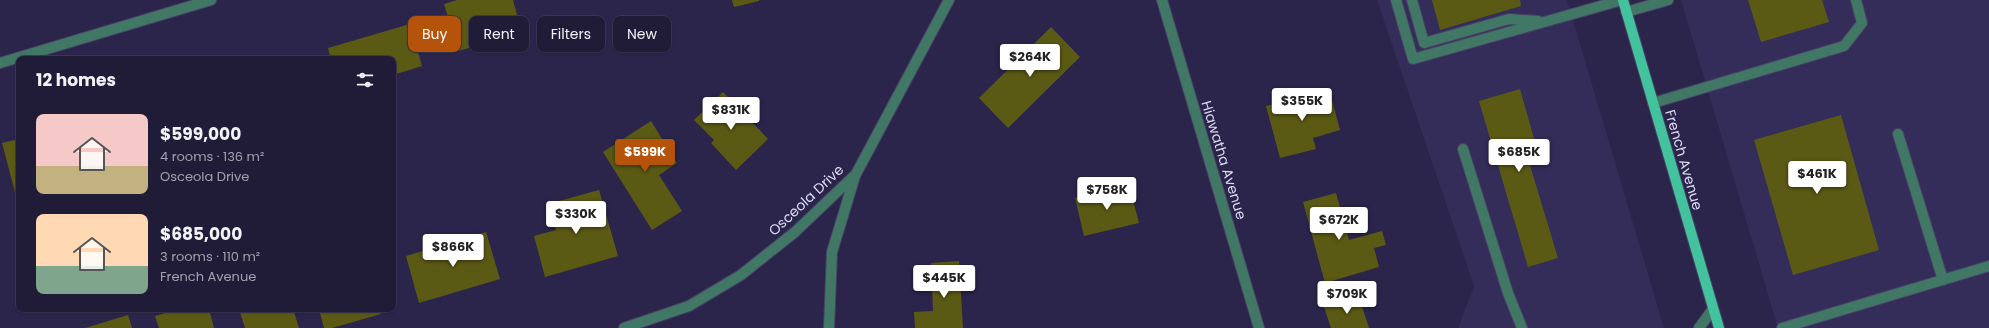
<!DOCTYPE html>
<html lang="en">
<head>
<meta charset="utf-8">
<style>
  body { margin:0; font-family:Poppins,sans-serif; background:#2d2943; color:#f1f3f6; height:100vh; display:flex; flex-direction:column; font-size:15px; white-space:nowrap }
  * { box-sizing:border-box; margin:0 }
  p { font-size:13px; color:#a2a1ae }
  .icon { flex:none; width:22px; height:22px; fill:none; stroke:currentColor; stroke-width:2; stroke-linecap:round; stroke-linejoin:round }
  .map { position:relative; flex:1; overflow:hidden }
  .details { position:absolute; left:16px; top:56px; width:380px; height:256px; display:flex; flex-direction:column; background:#201c38; border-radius:8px; box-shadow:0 1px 3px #0004,0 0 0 1px #3d3a53 }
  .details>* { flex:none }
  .hud { position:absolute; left:408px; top:16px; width:380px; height:36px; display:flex; gap:8px }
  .price { position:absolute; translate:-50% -34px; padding:0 9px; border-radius:4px; background:#fff; color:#222; font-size:13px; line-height:26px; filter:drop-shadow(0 1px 2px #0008) }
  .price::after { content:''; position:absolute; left:50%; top:24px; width:12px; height:9px; margin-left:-6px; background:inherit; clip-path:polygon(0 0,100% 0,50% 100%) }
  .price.on { background:#b45309; color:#fff }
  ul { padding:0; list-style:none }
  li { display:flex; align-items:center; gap:12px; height:100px; padding:0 20px }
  li span { display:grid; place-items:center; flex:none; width:112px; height:80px; border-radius:8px; color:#555 }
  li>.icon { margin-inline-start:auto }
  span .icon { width:48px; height:48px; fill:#fffc; stroke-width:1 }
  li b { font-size:17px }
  h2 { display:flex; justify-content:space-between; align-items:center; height:48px; padding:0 20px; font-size:17px }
  .pill { padding:0 14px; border-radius:8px; background:#201c38; box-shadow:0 1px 3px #0004,0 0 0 1px #3d3a53; font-size:14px; line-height:36px }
  .pill.on { background:#b45309; color:#fff }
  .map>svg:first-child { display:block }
  .built { fill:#342c59 }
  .building { fill:#5b5a15 }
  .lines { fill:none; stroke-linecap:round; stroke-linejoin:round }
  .minor-casing { stroke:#484266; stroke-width:12 }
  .major-casing { stroke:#484266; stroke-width:12 }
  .minor { stroke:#417865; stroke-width:10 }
  .major { stroke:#43c39d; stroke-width:10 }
  .labels { text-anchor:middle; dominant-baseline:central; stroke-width:3.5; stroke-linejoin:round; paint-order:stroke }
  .street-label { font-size:14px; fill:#dedcf5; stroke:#2b254b }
</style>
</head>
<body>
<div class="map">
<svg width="1989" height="328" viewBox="0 0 1989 328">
  <rect width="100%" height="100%" fill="#2b254b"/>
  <g class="built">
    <path d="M1377 0H1567L1664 328H1458L1474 286Z"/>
    <path d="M1681 0H1989V328H1778Z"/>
  </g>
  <g class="building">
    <path d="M457 0H513L522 33 458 51 444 4Z"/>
    <path d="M732 0H759V1L734 7Z"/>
    <path d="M1432 0H1520L1521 6 1440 30Z"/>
    <path d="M1748 0H1822L1829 22 1761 42Z"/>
    <path d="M410 24 422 66 393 75V59H331L328 48Z"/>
    <path d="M1051 27 1080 57 1008 128 979 98Z"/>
    <path d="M1329 89 1340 130 1313 138 1316 149 1280 158 1266 106Z"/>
    <path d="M1520 89 1537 149 1526 152 1558 258 1528 267 1479 101Z"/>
    <path d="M723 92 768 139 736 170 711 143 714 140 694 120Z"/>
    <path d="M1841 115 1879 250 1793 275 1754 140Z"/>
    <path d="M651 121 677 163 659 175 682 211 652 230 603 152Z"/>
    <path d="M19 139V195L16 196 2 143Z"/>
    <path d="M1129 185 1139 223 1084 236 1075 198Z"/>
    <path d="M599 190 618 256 545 277 534 236 556 230 548 204Z"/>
    <path d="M1336 193 1349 240 1382 231 1386 245 1374 248 1379 267 1325 283 1303 202Z"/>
    <path d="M486 232 500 279 419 303 406 256Z"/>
    <path d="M959 261 963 328H915L914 312 933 311 931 263Z"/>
    <path d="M1359 297 1369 328H1331L1324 307Z"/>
    <path d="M180 309H209L214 328H159L155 316Z"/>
    <path d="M239 309H293L299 328H245Z"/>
    <path d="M319 309H379L381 314 332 328H324Z"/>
    <path d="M128 315 132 328H85Z"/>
  </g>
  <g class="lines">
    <defs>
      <g id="minor">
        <path d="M1162 0 1259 328"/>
        <path d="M1396 0 1413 59 1622 0"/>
        <path d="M1412 0 1424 43 1509 19 1538 21"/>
        <path d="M1626 12 1668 0"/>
        <path d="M0 63 211 0"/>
        <path d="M1653 103 1844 46 1862 23 1856 0"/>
        <path d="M1898 134 1943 280"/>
        <path d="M1463 149 1508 293 1522 328"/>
        <path d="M624 328 689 306 741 275 795 232 856 174 949 0"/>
        <path d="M829 328 832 252 855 176"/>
        <path d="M1699 328 1713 309"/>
        <path d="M1782 328 1989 266"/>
      </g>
      <path id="major" d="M1623 0 1719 328"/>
    </defs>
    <use href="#minor" class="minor-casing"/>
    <use href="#major" class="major-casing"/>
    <use href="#minor" class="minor"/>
    <use href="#major" class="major"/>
  </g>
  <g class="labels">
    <g class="street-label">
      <text transform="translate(1224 160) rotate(73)">Hiawatha Avenue</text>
      <text transform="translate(1684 160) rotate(74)">French Avenue</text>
      <text transform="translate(806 200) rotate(-43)">Osceola Drive</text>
    </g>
  </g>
</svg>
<b class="price" style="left:1030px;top:78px">$264K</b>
<b class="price" style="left:1302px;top:122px">$355K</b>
<b class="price" style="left:731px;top:131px">$831K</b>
<b class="price on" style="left:645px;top:173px">$599K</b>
<b class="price" style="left:1519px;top:173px">$685K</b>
<b class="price" style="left:1817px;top:195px">$461K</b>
<b class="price" style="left:1107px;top:211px">$758K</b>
<b class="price" style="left:576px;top:235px">$330K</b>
<b class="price" style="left:1339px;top:241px">$672K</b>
<b class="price" style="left:453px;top:268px">$866K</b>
<b class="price" style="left:944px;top:299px">$445K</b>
<b class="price" style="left:1347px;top:315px">$709K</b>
<div class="hud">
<a class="pill on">Buy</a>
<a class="pill">Rent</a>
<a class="pill">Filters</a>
<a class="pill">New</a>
</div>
<section class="details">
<h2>12 homes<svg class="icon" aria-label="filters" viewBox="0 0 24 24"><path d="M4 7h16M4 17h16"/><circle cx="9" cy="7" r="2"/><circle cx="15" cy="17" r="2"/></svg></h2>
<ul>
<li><span style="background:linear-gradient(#f6c9c9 65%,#c2b280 0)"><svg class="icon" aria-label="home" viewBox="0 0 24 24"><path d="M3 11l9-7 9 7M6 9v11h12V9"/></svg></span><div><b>$599,000</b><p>4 rooms · 136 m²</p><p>Osceola Drive</p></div></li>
<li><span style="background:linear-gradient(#ffd9b3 65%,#7fa58c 0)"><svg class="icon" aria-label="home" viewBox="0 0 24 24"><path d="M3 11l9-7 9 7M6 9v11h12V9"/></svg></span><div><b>$685,000</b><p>3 rooms · 110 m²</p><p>French Avenue</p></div></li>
</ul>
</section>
</div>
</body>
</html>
